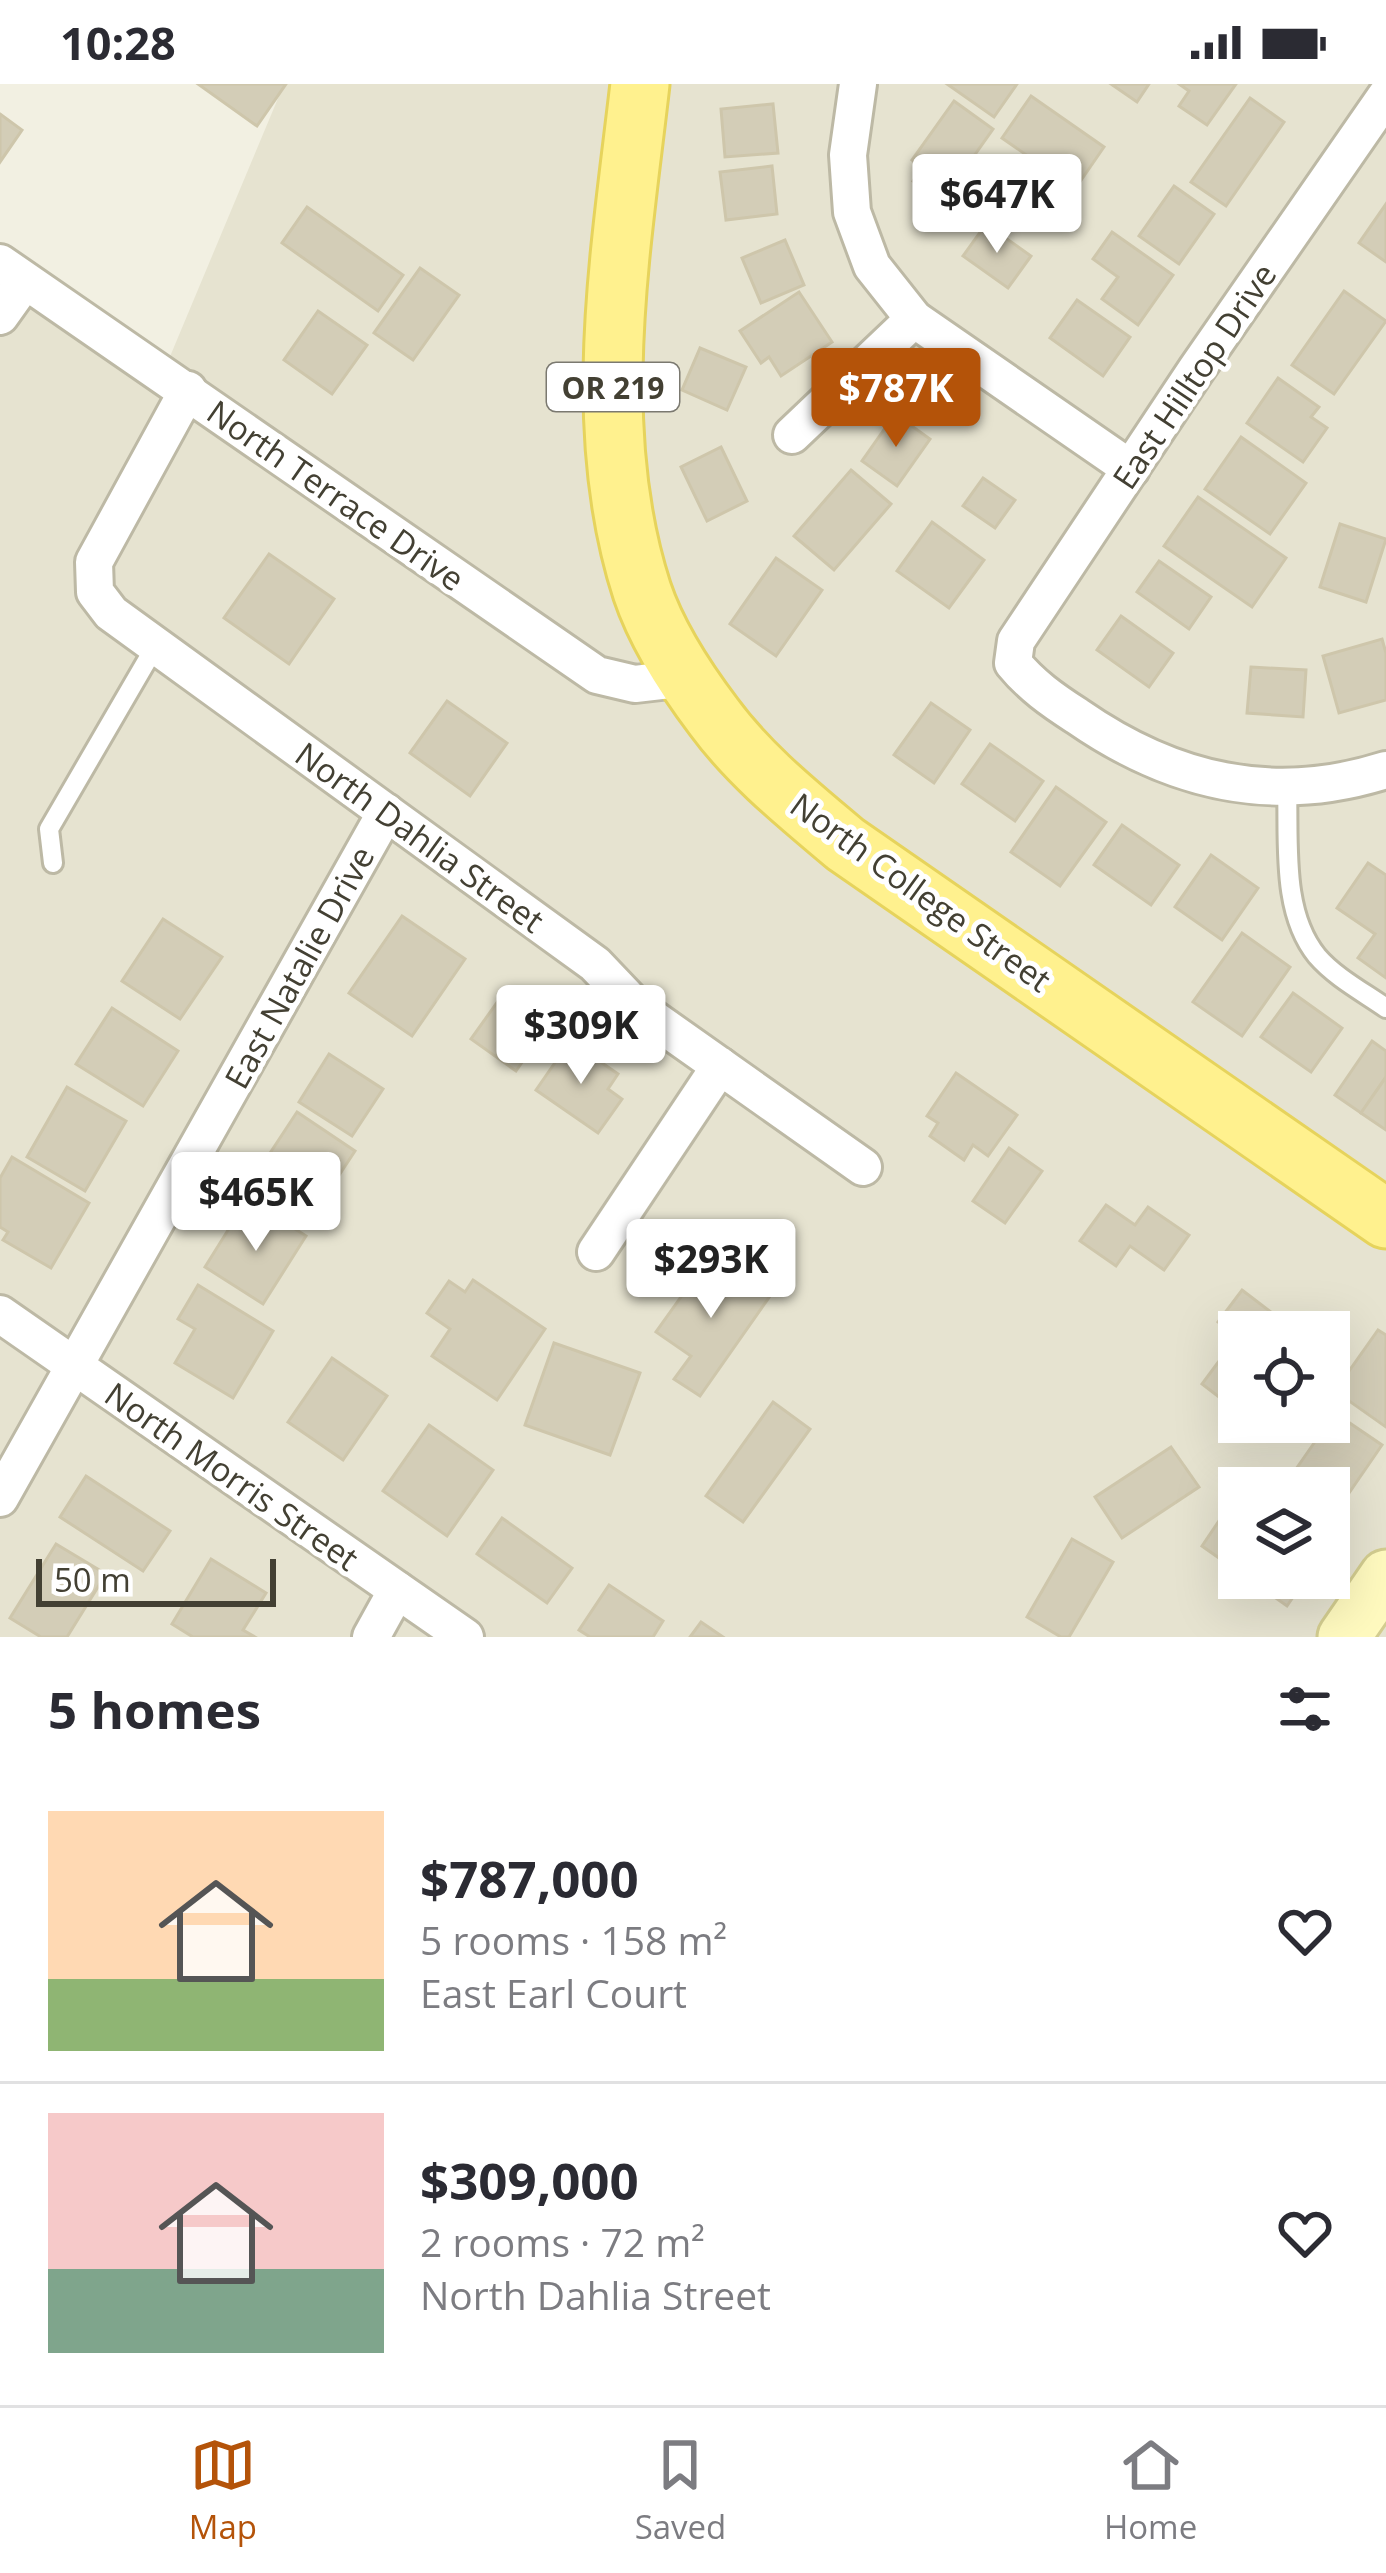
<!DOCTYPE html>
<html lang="en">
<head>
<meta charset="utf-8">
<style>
  body { margin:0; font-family:"Open Sans",sans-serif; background:#f7f7f7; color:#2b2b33; height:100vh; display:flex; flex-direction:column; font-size:45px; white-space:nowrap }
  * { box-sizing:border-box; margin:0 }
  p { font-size:39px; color:#7c7c81 }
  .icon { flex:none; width:66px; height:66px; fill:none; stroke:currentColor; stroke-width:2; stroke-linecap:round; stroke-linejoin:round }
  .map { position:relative; height:1553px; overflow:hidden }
  .sheet { display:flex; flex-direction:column; background:#fff; flex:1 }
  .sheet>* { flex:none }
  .buttons { position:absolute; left:1218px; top:1227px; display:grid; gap:24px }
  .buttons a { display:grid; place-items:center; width:132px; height:132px; border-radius:0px; background:#fff; box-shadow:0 12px 48px #0002; font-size:60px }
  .scale { position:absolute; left:36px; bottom:30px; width:240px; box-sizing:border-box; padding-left:12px; border:6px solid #434033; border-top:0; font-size:33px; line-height:42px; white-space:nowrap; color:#434033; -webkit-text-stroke:9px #fff; paint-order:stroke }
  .price { position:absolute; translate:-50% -102px; padding:0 27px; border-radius:12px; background:#fff; color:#222; font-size:39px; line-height:78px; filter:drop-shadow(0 3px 6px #0008) }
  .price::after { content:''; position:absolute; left:50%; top:72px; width:36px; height:27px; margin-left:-18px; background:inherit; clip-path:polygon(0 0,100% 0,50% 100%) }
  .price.on { background:#b45309; color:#fff }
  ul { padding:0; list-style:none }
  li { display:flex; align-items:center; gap:36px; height:300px; padding:0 48px }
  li+li { border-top:3px solid #e1e1e2 }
  li span { display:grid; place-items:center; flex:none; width:336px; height:240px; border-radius:0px; color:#555 }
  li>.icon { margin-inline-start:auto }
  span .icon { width:144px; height:144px; fill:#fffc; stroke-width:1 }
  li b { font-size:51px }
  h2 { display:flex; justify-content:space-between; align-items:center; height:144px; padding:0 48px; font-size:51px }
  .status { display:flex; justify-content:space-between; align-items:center; height:84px; padding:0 60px; background:#fff; direction:ltr }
  .status svg { height:33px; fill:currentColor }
  .tabs { display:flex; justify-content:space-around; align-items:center; height:168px; border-top:3px solid #e1e1e2; background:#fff; font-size:33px; color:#7c7c81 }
  .tabs a { display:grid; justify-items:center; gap:6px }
  .tabs .on { color:#b45309 }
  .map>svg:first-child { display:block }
  .residential { fill:#e6e3d0; fill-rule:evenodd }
  .building { fill:#d3cdb7; stroke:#cec6ab; stroke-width:3 }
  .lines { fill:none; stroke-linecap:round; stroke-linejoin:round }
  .lane-casing { stroke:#bdb9a5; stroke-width:24 }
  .street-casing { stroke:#bdb9a5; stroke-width:42 }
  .secondary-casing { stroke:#d3cd90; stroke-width:57 }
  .primary-casing { stroke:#e6d35c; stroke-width:63 }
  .lane { stroke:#fff; stroke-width:18 }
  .street { stroke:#fff; stroke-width:36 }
  .secondary { stroke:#fffabf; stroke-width:51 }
  .primary { stroke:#fff18e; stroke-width:57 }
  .labels { text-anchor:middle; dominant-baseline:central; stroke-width:10; stroke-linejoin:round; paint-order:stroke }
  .shield { fill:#fff; stroke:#7b7970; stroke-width:3 }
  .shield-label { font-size:30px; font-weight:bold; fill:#434033 }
  .street-label { font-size:33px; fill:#434033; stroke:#fff }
</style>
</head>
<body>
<div class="status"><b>10:28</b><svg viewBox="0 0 49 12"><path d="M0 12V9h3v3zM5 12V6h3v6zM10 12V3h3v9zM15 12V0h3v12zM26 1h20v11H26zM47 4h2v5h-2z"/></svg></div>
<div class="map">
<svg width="1386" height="1553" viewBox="0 0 1386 1553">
  <rect width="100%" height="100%" fill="#f2f0e2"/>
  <path class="residential" d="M284 0H1386V1553H0V199L156 306ZM1239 1248H1329V1338H1239ZM1239 1404H1329V1494H1239Z"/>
  <g class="building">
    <path d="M198 0H286L257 42Z"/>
    <path d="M947 0H1017L994 33Z"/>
    <path d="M1111 0H1149L1137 18Z"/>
    <path d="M1179 0H1236L1207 41 1179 22 1189 7Z"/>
    <path d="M1031 12 1104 63 1075 105 1002 54Z"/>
    <path d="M1250 14 1284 38 1226 122 1191 98Z"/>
    <path d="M954 17 993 45 942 117 913 97 922 84 912 76Z"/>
    <path d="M773 20 778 69 725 73 721 25Z"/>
    <path d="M0 30 22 46 0 78Z"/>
    <path d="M772 82 777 130 726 136 720 88Z"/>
    <path d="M1174 102 1214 130 1179 180 1139 152Z"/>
    <path d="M1386 120V178L1359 159Z"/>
    <path d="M307 123 403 191 378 227 282 159Z"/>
    <path d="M986 140 1031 172 1008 204 963 172Z"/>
    <path d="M1112 148 1173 191 1138 241 1102 215 1118 193 1093 175Z"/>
    <path d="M785 156 804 201 761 219 742 174Z"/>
    <path d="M420 184 459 211 413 276 374 249Z"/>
    <path d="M1344 207 1386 237 1334 310 1292 281Z"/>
    <path d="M799 208 832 258 781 292 769 273 761 279 740 247Z"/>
    <path d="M1077 216 1130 253 1103 292 1050 254Z"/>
    <path d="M318 227 367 261 332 310 284 276Z"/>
    <path d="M700 264 746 283 727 326 682 306Z"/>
    <path d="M1278 294 1319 323 1311 333 1327 344 1303 378 1247 339Z"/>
    <path d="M895 330 930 355 897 402 862 377Z"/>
    <path d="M1241 353 1306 399 1270 450 1205 405Z"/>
    <path d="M721 363 747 417 707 437 681 383Z"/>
    <path d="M851 386 891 420 834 486 794 452Z"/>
    <path d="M983 394 1015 416 995 444 963 422Z"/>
    <path d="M1198 413 1286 474 1252 523 1164 462Z"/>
    <path d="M932 438 984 476 949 524 897 487Z"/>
    <path d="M1340 440 1386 455 1366 518 1320 503Z"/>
    <path d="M269 470 334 515 289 580 224 534Z"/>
    <path d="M776 474 822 506 776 572 730 540Z"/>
    <path d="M1159 477 1211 513 1189 545 1137 508Z"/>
    <path d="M1121 532 1173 569 1149 603 1097 566Z"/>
    <path d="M1382 555 1386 569V616L1339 629 1323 572Z"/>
    <path d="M1251 583 1306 586 1303 633 1247 629Z"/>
    <path d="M447 617 507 659 470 712 410 669Z"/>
    <path d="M931 619 970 646 934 699 894 671Z"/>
    <path d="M990 660 1043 697 1015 737 962 700Z"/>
    <path d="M1056 703 1106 738 1060 802 1011 768Z"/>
    <path d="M1122 741 1179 781 1151 821 1094 781Z"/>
    <path d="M1211 771 1258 804 1222 856 1175 823Z"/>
    <path d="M1368 779 1386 791V894L1358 874 1375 850 1337 824Z"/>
    <path d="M402 832 465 875 412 952 349 909Z"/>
    <path d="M163 835 222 873 180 935 122 897Z"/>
    <path d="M1242 849 1290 883 1242 952 1193 918Z"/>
    <path d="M508 903 553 934 516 987 471 955Z"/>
    <path d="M1293 909 1342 944 1311 988 1261 953Z"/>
    <path d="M112 924 178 967 143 1022 76 980Z"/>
    <path d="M570 957 618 990 608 1005 622 1015 598 1049 536 1006Z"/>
    <path d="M1372 957 1386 967V993L1361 1029 1335 1011Z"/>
    <path d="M329 970 383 1005 352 1052 299 1018Z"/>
    <path d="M956 989 1017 1031 988 1072 973 1061 964 1076 930 1052 938 1039 927 1032Z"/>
    <path d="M1386 993V1046L1361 1029Z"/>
    <path d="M67 1003 126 1037 85 1107 27 1073Z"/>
    <path d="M297 1028 355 1067 309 1137 251 1098Z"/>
    <path d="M1009 1064 1042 1087 1005 1139 973 1117Z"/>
    <path d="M12 1073 89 1119 51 1184 3 1156 8 1148 0 1143V1094Z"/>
    <path d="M1106 1121 1135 1141 1148 1123 1189 1151 1164 1186 1130 1162 1116 1182 1080 1157Z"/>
    <path d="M259 1122 306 1152 263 1220 205 1183 235 1135 246 1142Z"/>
    <path d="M711 1171 770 1212 700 1312 674 1295 691 1272 656 1248Z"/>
    <path d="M473 1196 545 1245 497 1316 432 1272 450 1245 427 1229 449 1197 465 1208Z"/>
    <path d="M198 1201 273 1247 233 1314 175 1279 195 1245 178 1235Z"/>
    <path d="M1242 1206 1296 1247 1239 1248 1236 1326 1202 1300 1237 1253 1218 1238Z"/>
    <path d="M1378 1246 1386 1251V1343L1335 1307Z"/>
    <path d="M554 1259 640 1289 610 1371 525 1341Z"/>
    <path d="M332 1274 387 1312 343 1376 288 1338Z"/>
    <path d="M773 1318 810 1345 743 1438 706 1412Z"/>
    <path d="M1335 1329 1382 1361 1336 1428 1329 1423V1404H1302L1289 1395Z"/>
    <path d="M429 1341 493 1386 447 1452 383 1407Z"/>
    <path d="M1171 1363 1199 1403 1122 1454 1095 1413Z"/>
    <path d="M86 1392 170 1447 143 1487 60 1433Z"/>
    <path d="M1229 1422 1239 1429V1488L1202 1462Z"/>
    <path d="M502 1434 572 1484 547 1519 477 1470Z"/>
    <path d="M1072 1455 1113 1478 1069 1553H1061L1027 1533Z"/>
    <path d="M56 1460 106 1490 67 1553H41L10 1534Z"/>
    <path d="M211 1475 266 1509 243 1546 255 1553H193L172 1540Z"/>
    <path d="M1248 1494H1306L1287 1522Z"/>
    <path d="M609 1501 663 1537 653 1553H590L579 1546Z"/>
    <path d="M701 1538 723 1553H690Z"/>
  </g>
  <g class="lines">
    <defs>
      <g id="lane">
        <path d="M1287 705C1289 758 1281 828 1317 872 1335 893 1363 908 1386 924"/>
        <path d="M53 779 49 745 156 561"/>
      </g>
      <g id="street">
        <path d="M858 0 848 71 852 128 872 182 914 235 1131 385"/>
        <path d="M1386 12 1196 286 1016 557 1013 579C1031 601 1052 616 1077 632 1172 698 1273 722 1386 686"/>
        <path d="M0 179 597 591 635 600 687 594"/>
        <path d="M0 232 25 197"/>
        <path d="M188 306 94 478 95 508 111 529 595 880 635 922 863 1083"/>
        <path d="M792 351 914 235"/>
        <path d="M596 1168 720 982"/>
        <path d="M0 1230 465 1553"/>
        <path d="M0 1414 386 728"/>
        <path d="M371 1553 397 1506"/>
      </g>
      <path id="secondary" d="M1344 1553 1386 1492"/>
      <path id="primary" d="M640 0C621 166 589 344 642 507 657 552 686 596 714 633 750 682 799 721 845 760L1386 1135"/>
    </defs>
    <use href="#lane" class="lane-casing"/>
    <use href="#street" class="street-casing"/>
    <use href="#secondary" class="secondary-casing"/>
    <use href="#primary" class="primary-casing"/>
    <use href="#lane" class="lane"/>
    <use href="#street" class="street"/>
    <use href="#secondary" class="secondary"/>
    <use href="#primary" class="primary"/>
  </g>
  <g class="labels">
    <rect class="shield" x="547" y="279" width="132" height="48" rx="9"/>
    <g class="shield-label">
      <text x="613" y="303">OR 219</text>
    </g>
    <g class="street-label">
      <text transform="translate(1194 292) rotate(-56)">East Hilltop Drive</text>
      <text transform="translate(336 411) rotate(35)">North Terrace Drive</text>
      <text transform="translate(420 753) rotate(36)">North Dahlia Street</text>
      <text transform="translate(921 808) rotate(36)">North College Street</text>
      <text transform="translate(299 883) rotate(-61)">East Natalie Drive</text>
      <text transform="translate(232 1392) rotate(35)">North Morris Street</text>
    </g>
  </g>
</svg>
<div class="buttons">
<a><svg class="icon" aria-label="locate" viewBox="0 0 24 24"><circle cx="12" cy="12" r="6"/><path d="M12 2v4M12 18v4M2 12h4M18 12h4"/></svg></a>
<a><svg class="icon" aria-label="layers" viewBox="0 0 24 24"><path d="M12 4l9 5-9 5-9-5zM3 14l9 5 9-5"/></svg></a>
</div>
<div class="scale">50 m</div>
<b class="price" style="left:997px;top:172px">$647K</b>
<b class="price on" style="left:896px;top:366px">$787K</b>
<b class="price" style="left:581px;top:1003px">$309K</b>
<b class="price" style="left:256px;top:1170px">$465K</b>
<b class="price" style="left:711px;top:1237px">$293K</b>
</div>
<section class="sheet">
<h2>5 homes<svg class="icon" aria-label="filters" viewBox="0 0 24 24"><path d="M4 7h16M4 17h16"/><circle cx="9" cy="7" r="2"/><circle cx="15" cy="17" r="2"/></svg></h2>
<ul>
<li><span style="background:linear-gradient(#ffd9b3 70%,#8fb573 0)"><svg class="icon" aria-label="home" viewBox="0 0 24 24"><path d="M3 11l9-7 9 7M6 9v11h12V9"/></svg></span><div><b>$787,000</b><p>5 rooms · 158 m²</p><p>East Earl Court</p></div><svg class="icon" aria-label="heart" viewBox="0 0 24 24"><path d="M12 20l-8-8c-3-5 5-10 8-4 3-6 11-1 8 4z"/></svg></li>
<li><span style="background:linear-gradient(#f6c9c9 65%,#7fa58c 0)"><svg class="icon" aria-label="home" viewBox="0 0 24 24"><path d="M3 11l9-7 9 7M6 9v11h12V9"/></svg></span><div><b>$309,000</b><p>2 rooms · 72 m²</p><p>North Dahlia Street</p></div><svg class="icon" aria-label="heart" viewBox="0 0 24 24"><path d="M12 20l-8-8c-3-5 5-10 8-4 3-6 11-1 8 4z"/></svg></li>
</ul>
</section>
<nav class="tabs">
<a class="on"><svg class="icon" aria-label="map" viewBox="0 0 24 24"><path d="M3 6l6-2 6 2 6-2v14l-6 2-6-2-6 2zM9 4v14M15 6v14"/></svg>Map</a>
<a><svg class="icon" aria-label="saved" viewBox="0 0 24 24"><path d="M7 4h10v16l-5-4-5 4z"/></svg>Saved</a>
<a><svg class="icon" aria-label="home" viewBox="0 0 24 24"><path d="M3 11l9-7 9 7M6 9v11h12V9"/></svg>Home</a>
</nav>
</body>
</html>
